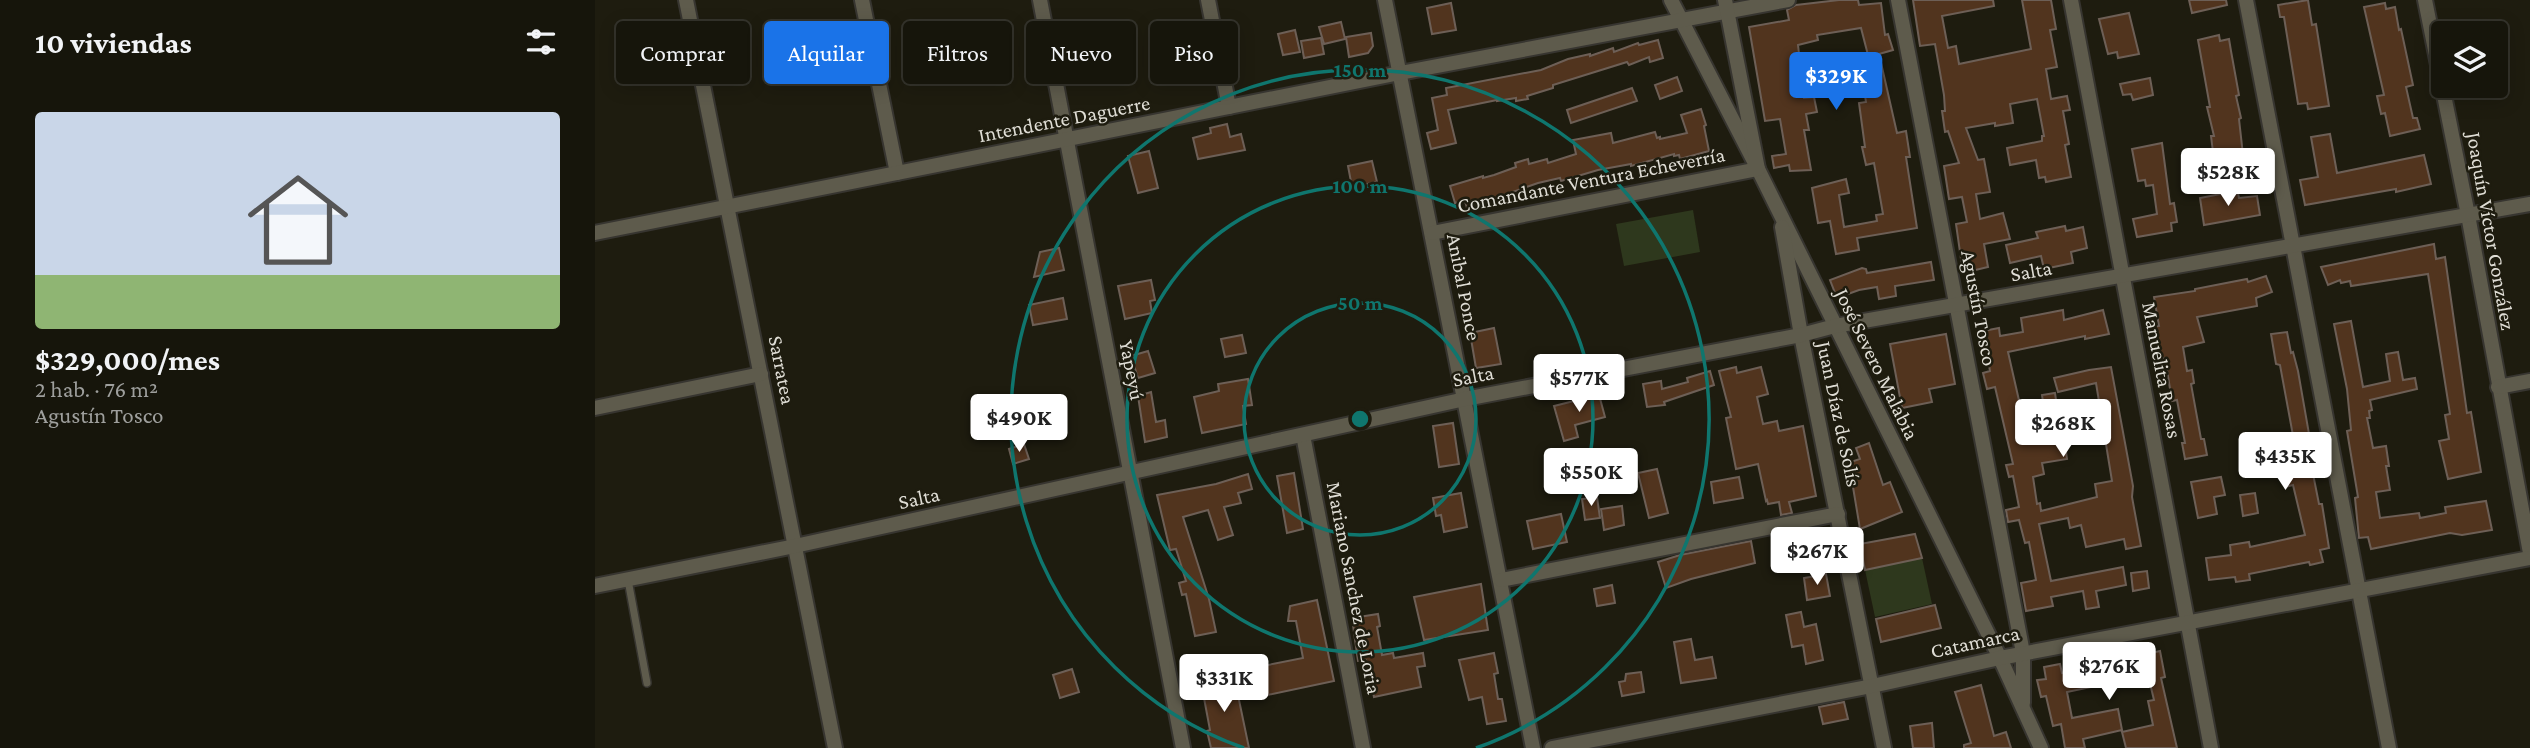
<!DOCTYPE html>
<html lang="es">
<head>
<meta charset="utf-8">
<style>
  body { margin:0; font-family:"Crimson Pro",serif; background:#232219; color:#f1f3f6; height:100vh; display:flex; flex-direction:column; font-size:26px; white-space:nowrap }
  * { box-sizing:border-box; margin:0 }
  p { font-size:23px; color:#9e9f9d }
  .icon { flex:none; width:38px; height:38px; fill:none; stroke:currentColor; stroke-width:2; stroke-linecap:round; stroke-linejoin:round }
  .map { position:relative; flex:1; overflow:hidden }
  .drawer { display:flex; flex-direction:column; background:#16150b; width:595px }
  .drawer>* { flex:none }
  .guide { position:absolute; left:21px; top:21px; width:665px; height:63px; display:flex; gap:14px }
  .tools { position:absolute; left:1836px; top:21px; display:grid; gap:14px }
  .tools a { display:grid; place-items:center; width:77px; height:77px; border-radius:7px; background:#16150b; box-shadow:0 4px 18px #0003,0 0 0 2px #35342c; font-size:35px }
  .price { position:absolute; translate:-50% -60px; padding:0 16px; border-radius:7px; background:#fff; color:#222; font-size:23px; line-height:46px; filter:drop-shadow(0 2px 4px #0008) }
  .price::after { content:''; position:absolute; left:50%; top:42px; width:21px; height:16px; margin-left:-10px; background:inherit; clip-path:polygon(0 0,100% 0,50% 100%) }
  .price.on { background:#1a73e8; color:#fff }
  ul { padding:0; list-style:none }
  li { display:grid; align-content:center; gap:14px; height:371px; padding:0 35px }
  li+li { border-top:2px solid #35342c }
  li span { display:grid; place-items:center; height:217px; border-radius:7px; color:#555 }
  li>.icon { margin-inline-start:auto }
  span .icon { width:126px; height:126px; fill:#fffc; stroke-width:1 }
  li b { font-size:30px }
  h2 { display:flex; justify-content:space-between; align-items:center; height:84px; padding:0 35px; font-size:30px }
  .chip { padding:0 24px; border-radius:7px; background:#16150b; box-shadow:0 4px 18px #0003,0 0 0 2px #35342c; font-size:24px; line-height:63px }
  .chip.on { background:#1a73e8; color:#fff }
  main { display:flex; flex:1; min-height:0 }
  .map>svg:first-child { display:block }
  .green { fill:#2e381d }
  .building { fill:#51341e; stroke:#6d5f56; stroke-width:2 }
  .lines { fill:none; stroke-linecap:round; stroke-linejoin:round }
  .lane-casing { stroke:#373530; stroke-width:10 }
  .street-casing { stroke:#373530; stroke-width:18 }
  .lane { stroke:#5e5b4c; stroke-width:7 }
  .street { stroke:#5e5b4c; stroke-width:14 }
  .ring { fill:none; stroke:#0f766e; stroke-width:3.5 }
  .labels { text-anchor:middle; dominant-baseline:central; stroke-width:5; stroke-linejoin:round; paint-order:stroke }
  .street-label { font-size:21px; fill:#dfddd5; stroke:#1e1c0f }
  .centre { fill:#0f766e; stroke:#1e1c0f; stroke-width:3.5 }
  .ring-label { font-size:21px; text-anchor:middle; font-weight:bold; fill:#0f766e; stroke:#1e1c0f; stroke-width:5; stroke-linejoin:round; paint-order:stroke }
</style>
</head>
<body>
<main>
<section class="drawer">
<h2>10 viviendas<svg class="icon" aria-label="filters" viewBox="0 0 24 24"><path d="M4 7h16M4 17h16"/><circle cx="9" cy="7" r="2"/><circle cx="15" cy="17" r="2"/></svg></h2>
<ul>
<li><span style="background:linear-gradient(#c9d6e8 75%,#8fb573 0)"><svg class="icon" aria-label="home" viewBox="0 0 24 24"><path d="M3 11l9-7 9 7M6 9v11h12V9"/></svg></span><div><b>$329,000/mes</b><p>2 hab. · 76 m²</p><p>Agustín Tosco</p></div></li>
</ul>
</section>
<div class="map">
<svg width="1935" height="748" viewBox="0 0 1935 748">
  <rect width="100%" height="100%" fill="#1e1c0f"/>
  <g class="green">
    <path d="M1098 210 1105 252 1029 266 1021 224Z"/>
    <path d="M1327 558 1337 604 1280 617 1270 570Z"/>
  </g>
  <g class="building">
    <path d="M1244 0H1263L1264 5 1286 3 1290 35 1293 34 1298 50 1284 54 1302 133 1311 131 1315 157H1311L1322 228 1262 238 1264 250 1241 254 1235 221 1223 223 1217 188 1251 179 1254 193 1244 195 1249 227 1282 221 1281 215 1288 214 1279 163 1271 165 1267 147H1270L1264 103 1271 102 1265 63 1274 59 1266 28 1222 35 1223 40 1203 45 1209 98 1219 97 1222 112 1211 114 1214 130H1209L1216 170 1195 171 1194 165 1179 168 1177 156 1191 154 1185 119 1170 121 1154 27 1194 20 1192 10 1201 5Z"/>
    <path d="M1318 0H1398L1399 6 1347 16 1353 48 1361 46 1364 64 1436 49 1427 0H1456L1461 29 1455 30 1462 67 1451 69 1456 99 1472 96 1475 110 1468 111 1474 144 1470 145 1476 177 1451 182 1450 177 1444 178 1441 160 1415 165 1412 148 1447 141V136H1449L1442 99 1415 104 1418 123 1400 126V123L1371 128 1383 160 1389 159 1395 192 1381 194 1385 219 1408 213 1415 239 1389 244 1393 267 1368 273 1361 224 1372 222 1367 197 1354 199 1349 166 1364 163 1353 131 1350 132 1347 111H1350L1349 95 1340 44 1325 46Z"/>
    <path d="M1594 0H1631L1632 5 1597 13Z"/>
    <path d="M1713 0 1717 25 1721 24 1734 106 1713 109 1712 103 1703 104 1689 17H1685L1683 5Z"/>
    <path d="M856 3 861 30 837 34 832 8Z"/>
    <path d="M1790 3 1791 9 1800 7 1804 30 1806 29 1818 85 1811 87 1818 118H1822L1825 129 1795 136 1790 113 1786 114 1782 96 1789 95 1769 7Z"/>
    <path d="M1534 13 1544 54 1523 58 1522 52 1513 54 1504 19Z"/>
    <path d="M746 22 750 39 729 44 724 27Z"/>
    <path d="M700 30 705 52 688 55 683 34Z"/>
    <path d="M776 33 778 46 773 53 754 57 751 37Z"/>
    <path d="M1624 35 1625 41 1634 39 1636 51 1644 95 1641 96 1646 118 1644 119 1649 164 1620 168 1616 136H1619L1612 107H1615L1603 40Z"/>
    <path d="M726 38 729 54 709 58 706 41Z"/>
    <path d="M1063 40 1068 58 1055 62 1054 57 1034 65 1032 62 958 85V88L932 96 933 99 921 101V98L902 101V100L853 110 861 143 836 149 832 133 843 130 837 98 852 95 851 88 946 70 973 59 995 54V56L1018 48 1019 52 1043 43 1044 45Z"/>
    <path d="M1082 77 1087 91 1065 99 1060 85Z"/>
    <path d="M1555 78 1558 95 1538 100 1536 94 1528 95 1525 84Z"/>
    <path d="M1037 88 1042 101 976 123 972 110Z"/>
    <path d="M1106 109 1111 125 1109 126 1114 151 1085 159 1084 155 1079 156V154L1036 166V164L1003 170 966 181 965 178 943 183 872 208 870 201 860 203 855 186 888 176V178L899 175 921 167 920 163 933 159 934 164 952 159 953 163 981 154 978 140 1016 133 1018 143 1060 132 1062 138 1065 137V139L1092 133 1086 115Z"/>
    <path d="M632 124 635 137 646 134 650 150 603 159 598 138 616 133 615 128Z"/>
    <path d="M1735 134 1742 173 1829 155 1836 184 1801 192V189L1710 205 1705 180 1723 177 1716 137Z"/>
    <path d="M1567 143 1575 204 1579 203 1582 222 1576 223 1577 231 1542 237 1538 219 1562 214 1558 185 1551 186 1550 180 1543 181 1537 149Z"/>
    <path d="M554 151 563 188 543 193 533 156Z"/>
    <path d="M777 161 782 182 757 187 753 166Z"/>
    <path d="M1636 192 1637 195 1643 193 1644 198 1662 196 1665 215 1609 225 1605 198Z"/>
    <path d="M1470 226 1471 231 1488 227 1492 248 1476 252 1478 263 1449 269 1446 256 1415 263 1411 245 1443 238 1441 232Z"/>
    <path d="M1839 244 1841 259 1850 257 1872 413 1876 412 1886 472 1853 479 1844 441 1854 439 1850 415 1855 414 1833 274 1756 286 1755 281 1746 283 1745 280 1733 285 1726 267Z"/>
    <path d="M464 248 469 270 439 277 445 252Z"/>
    <path d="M1336 262 1339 280 1300 286 1301 296 1284 299 1282 287 1264 290 1242 298 1235 280 1267 268 1271 269 1272 273Z"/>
    <path d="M1671 276 1677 292 1661 298 1662 306 1602 317 1609 342 1588 347 1592 371 1597 370 1599 383 1596 384 1606 439H1609L1612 455 1590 459 1587 443H1590L1582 400 1577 401 1570 358 1563 359 1557 327 1564 326 1559 297 1600 291V289L1652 279 1653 282Z"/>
    <path d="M556 280 560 300 555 301 557 313 530 319 523 286Z"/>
    <path d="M468 298 472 319 438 325 434 305Z"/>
    <path d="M1468 310 1469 320 1508 310 1514 334 1490 339V336L1413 352 1428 418 1440 416 1445 442 1469 438 1472 459 1447 463 1449 474 1438 477 1442 504 1445 503 1446 511 1502 497 1500 484 1517 481 1501 383 1463 392 1459 378 1494 370 1516 367 1538 486 1537 497 1546 546 1531 549 1529 539 1491 547 1486 525 1475 528 1473 518 1444 524 1456 581 1528 567 1531 585 1501 591 1504 607 1491 609 1488 591 1456 597 1458 606 1431 611 1426 583 1441 580 1434 542 1430 543 1424 520 1413 522 1411 510 1424 507 1418 476 1414 477 1411 465 1418 464 1400 387 1392 389 1388 373 1395 371 1388 331 1404 328 1405 336 1428 332 1426 318Z"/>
    <path d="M1756 321 1768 387 1795 381 1791 354 1803 352 1808 380 1820 378 1822 389 1775 400 1777 410 1774 411 1775 418H1772L1778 448 1791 446 1794 466H1791L1795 490 1781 492 1785 518 1824 513 1825 518 1851 513 1850 507 1891 501 1897 530 1867 535 1855 533 1776 549 1773 537 1764 538 1760 498 1763 497 1752 431 1756 430 1752 389 1739 324Z"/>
    <path d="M899 328 906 364 881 368 875 333Z"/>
    <path d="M1692 332 1696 353 1698 352 1703 371 1717 451 1718 474 1724 504H1727L1734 548 1725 550 1728 562 1715 565 1714 562 1654 574 1655 580 1641 582 1640 577 1614 580 1611 558 1636 555 1635 545 1654 542 1655 547 1710 535 1698 485 1690 487 1686 467 1688 457 1685 444 1699 441 1685 365 1681 364 1676 334Z"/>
    <path d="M1351 334 1360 384 1334 389 1337 402 1307 408 1295 344Z"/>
    <path d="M647 335 651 353 630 357 626 339Z"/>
    <path d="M553 351 560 373 543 378 536 356Z"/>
    <path d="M1141 367 1142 373 1166 367 1173 394 1162 397 1168 424 1182 421 1184 431 1208 426 1221 496 1194 502 1197 513 1186 515 1184 502 1173 504 1172 500 1171 501 1163 464 1141 469 1131 418 1136 417 1124 371Z"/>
    <path d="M1115 371 1119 385 1069 402 1070 405 1052 407 1048 384 1066 381 1067 389 1093 382 1092 378Z"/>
    <path d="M653 379 657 405 648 406 651 424 607 433 599 397 624 391 623 384Z"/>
    <path d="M1003 391 1010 417 980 425 983 437 969 441 959 406 983 400 982 396Z"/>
    <path d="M556 392 561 422 570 420 572 437 550 442 543 396Z"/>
    <path d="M1460 393 1463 414 1450 416 1447 395Z"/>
    <path d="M858 423 864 464 844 467 838 426Z"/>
    <path d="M1274 443 1288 485 1295 482 1307 512 1265 529 1257 481 1253 482 1247 465 1265 459 1261 448Z"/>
    <path d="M429 444 434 459 418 464 414 449Z"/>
    <path d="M1062 469 1073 513 1054 518 1043 473Z"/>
    <path d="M699 473 708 529 692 533 682 476Z"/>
    <path d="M653 474 657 489 643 493 646 503 629 507 638 535 623 540 613 510 588 517 614 599 621 632 600 636 591 594 587 595 584 583 591 581 581 549 575 550 562 495 621 484Z"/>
    <path d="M1144 477 1148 498 1119 503 1116 482Z"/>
    <path d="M1626 477 1630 495 1619 497 1622 514 1603 518 1596 482Z"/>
    <path d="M866 493 872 527 849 532 846 515 841 516 838 498Z"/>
    <path d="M1660 493 1663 513 1648 516 1645 495Z"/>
    <path d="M1002 497 1005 518 990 520 987 499Z"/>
    <path d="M1027 506 1029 525 1009 530 1006 509Z"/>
    <path d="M966 514 972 542 938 549 932 521Z"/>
    <path d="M1220 528 1223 542 1205 545 1203 532Z"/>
    <path d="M1320 534 1327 558 1270 570 1265 544Z"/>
    <path d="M1156 541 1160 563 1096 579 1071 588 1063 562 1085 555Z"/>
    <path d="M1552 571 1554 588 1538 591 1536 573Z"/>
    <path d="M1231 574 1235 596 1212 600 1209 578Z"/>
    <path d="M886 584 893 630 829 640 819 597Z"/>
    <path d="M1017 585 1020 603 1002 606 999 589Z"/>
    <path d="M722 600 739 681 668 696 663 667 708 658 701 621H693L695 606Z"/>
    <path d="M1340 605 1346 628 1286 642 1281 619Z"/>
    <path d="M1206 612 1209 627 1221 624 1228 660 1211 664 1208 645 1197 647 1191 615Z"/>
    <path d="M783 614 785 626 782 627 787 655 798 653 799 658 828 653 830 666 822 667 826 687 779 697 771 660 763 661 757 618Z"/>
    <path d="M1096 639 1100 660 1117 657 1121 678 1086 683 1079 642Z"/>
    <path d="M1517 647 1520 664 1549 658 1548 655 1565 651 1570 677 1566 678 1582 748H1531L1527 732 1558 725 1553 701 1559 700 1553 675 1472 692 1477 718 1523 709 1527 730 1488 739 1490 748H1470L1466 724 1458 726 1451 696 1446 697 1442 680 1451 679 1449 667 1465 664 1467 673 1506 666 1503 649Z"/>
    <path d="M899 653 903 673 899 674 903 699H907L911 721 892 724 887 697 874 700 864 660Z"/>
    <path d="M477 669 484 692 465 698 458 675Z"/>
    <path d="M1046 672 1049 692 1027 696 1024 682 1030 681 1031 674Z"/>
    <path d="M639 676 654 748H616L612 731 615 730 606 682Z"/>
    <path d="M1386 685 1399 736 1411 732 1416 748H1369V745L1376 743 1360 692Z"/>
    <path d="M1249 702 1253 719 1228 724 1224 707Z"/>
    <path d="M1337 723 1339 748H1318L1315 726Z"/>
  </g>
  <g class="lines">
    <defs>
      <path id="lane" d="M33 580 52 683"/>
      <g id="street">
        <path d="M91 0 240 748"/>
        <path d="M267 0 302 173"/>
        <path d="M445 0 588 748"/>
        <path d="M613 0 634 107"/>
        <path d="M790 0 938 748"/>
        <path d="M1076 0 1163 169 1405 658 1446 748"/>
        <path d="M1303 0 1428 653V703"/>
        <path d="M1476 0 1616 748"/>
        <path d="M1651 0 1794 748"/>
        <path d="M1830 0 1873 215 1935 553"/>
        <path d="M1187 227 1206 335 1289 748"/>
        <path d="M0 233 805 73 1193 0"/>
        <path d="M837 233 1163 169 1130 0"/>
        <path d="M1903 387 1935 381"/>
        <path d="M0 408 166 374"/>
        <path d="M708 435 768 748"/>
        <path d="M906 580 1243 514"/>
        <path d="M0 586 200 546 870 399 1206 335 1240 326 1935 204"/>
        <path d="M957 748 1277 686 1405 658 1935 558"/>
      </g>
    </defs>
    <use href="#lane" class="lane-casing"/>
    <use href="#street" class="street-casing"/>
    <use href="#lane" class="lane"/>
    <use href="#street" class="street"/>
  </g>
  <g class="ring">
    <circle cx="765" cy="419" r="116"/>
    <circle cx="765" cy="419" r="233"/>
    <path d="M649 748A349 349 0 1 1 881 748"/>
  </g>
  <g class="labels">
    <g class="street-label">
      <text transform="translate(469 119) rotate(-11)">Intendente Daguerre</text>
      <text transform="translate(996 180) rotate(-11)">Comandante Ventura Echeverría</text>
      <text transform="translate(1896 231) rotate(80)">Joaquín Víctor González</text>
      <text transform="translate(1436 271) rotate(-10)">Salta</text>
      <text transform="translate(869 287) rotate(79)">Anibal Ponce</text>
      <text transform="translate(1384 308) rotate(79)">Agustín Tosco</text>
      <text transform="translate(1282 364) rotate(64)">José Severo Malabia</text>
      <text transform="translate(187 370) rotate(79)">Sarratea</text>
      <text transform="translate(537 370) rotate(79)">Yapeyú</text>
      <text transform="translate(1567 370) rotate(79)">Manuelita Rosas</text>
      <text transform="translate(878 376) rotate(-11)">Salta</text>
      <text transform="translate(1244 414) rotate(78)">Juan Díaz de Solís</text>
      <text transform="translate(324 498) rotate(-12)">Salta</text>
      <text transform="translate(759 588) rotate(79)">Mariano Sanchez de Loria</text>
      <text transform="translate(1380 642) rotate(-12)">Catamarca</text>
    </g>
  </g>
  <circle cx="765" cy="419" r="10" class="centre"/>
  <g class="ring-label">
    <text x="765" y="77">150 m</text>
    <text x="765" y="193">100 m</text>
    <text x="765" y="310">50 m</text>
  </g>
</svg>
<div class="tools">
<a><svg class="icon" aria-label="layers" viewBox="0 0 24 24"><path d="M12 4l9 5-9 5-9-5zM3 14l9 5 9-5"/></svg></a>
</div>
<b class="price on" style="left:1241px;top:112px">$329K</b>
<b class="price" style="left:1633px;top:208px">$528K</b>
<b class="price" style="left:984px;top:414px">$577K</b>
<b class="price" style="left:424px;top:454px">$490K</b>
<b class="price" style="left:1468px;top:459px">$268K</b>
<b class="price" style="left:1690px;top:492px">$435K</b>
<b class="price" style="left:996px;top:508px">$550K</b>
<b class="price" style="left:1222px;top:587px">$267K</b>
<b class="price" style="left:1514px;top:702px">$276K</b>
<b class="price" style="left:629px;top:714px">$331K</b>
<div class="guide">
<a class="chip">Comprar</a>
<a class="chip on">Alquilar</a>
<a class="chip">Filtros</a>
<a class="chip">Nuevo</a>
<a class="chip">Piso</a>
</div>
</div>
</main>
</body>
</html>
